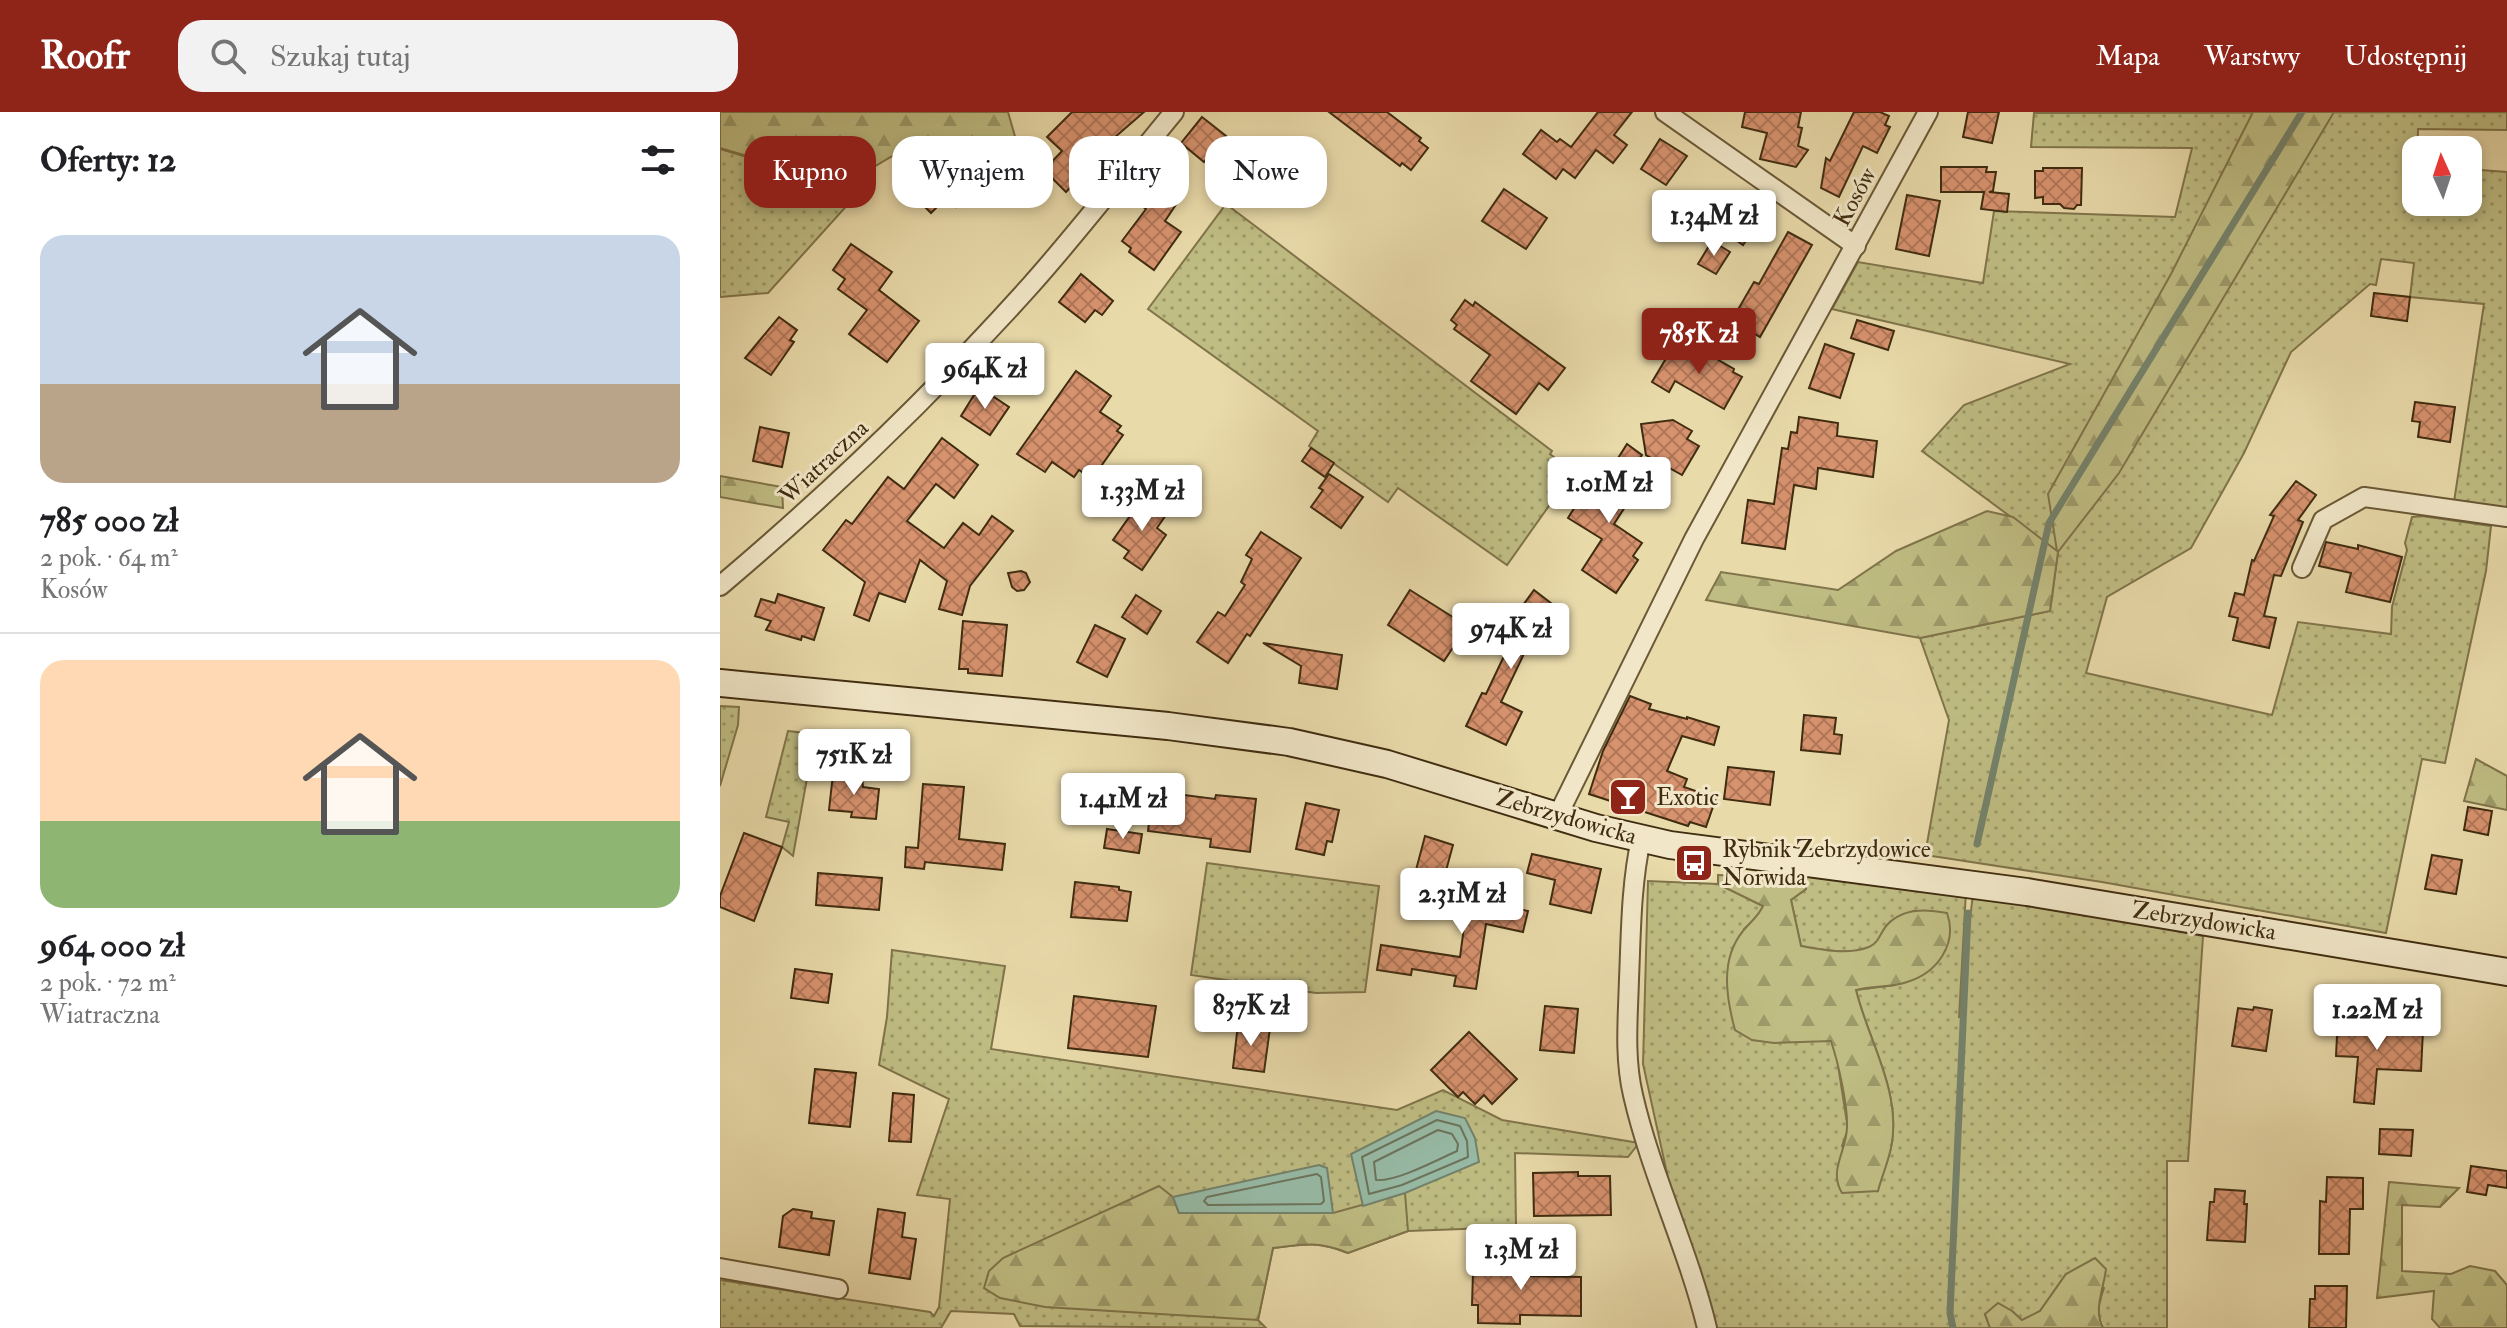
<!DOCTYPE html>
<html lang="pl">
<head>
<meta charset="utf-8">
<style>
  body { margin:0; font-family:"IM FELL Double Pica",serif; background:#f2f2f2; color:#202124; height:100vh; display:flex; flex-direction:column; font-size:30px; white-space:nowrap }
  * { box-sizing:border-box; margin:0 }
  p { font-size:26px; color:#757577 }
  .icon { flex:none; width:44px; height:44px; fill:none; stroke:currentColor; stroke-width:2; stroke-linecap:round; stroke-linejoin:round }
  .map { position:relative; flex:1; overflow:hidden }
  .details { display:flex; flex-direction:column; background:#fff; width:720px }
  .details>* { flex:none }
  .guide { position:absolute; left:24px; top:24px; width:760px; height:72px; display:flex; gap:16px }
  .needle { width:52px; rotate:357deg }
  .fabs { position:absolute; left:1682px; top:24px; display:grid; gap:16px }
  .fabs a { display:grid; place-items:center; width:80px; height:80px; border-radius:16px; background:#fff; box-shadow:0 4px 12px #0003; font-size:40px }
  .price { position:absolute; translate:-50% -68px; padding:0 18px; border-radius:8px; background:#fff; color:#222; font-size:26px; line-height:52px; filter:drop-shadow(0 2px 4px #0008) }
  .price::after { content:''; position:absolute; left:50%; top:48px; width:24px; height:18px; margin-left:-12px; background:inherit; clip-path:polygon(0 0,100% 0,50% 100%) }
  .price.active { background:#8f2418; color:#fff }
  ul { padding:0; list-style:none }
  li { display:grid; align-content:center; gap:16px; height:424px; padding:0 40px }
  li+li { border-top:2px solid #e0e0e0 }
  li span { display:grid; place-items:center; height:248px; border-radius:24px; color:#555 }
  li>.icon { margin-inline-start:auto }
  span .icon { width:144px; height:144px; fill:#fffc; stroke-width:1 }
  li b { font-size:34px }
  h2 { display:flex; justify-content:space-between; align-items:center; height:96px; padding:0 40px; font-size:34px }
  .tag { padding:0 28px; border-radius:24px; background:#fff; box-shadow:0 4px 12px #0003; font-size:28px; line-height:72px }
  .tag.active { background:#8f2418; color:#fff }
  header { display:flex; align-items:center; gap:48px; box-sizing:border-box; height:112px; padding:0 40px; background:#8f2418; color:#fff }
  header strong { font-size:38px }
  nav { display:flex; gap:44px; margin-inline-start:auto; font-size:28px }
  .search { width:560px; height:72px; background:#f2f2f2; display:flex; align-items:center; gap:20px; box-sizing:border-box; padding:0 28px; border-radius:24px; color:#757577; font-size:30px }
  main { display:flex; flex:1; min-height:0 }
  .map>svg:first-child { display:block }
  .grass { fill:url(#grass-dots); stroke:#80744a; stroke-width:2 }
  .forest { fill:url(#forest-firs); stroke:#80744a; stroke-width:2 }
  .water { fill:#97bba7; stroke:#74826b; stroke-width:2 }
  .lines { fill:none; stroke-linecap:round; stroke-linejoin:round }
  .shore { stroke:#6c745c; stroke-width:2 }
  .stream { stroke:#74826b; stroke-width:7 }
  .building { fill:url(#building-cross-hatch); stroke:#402c10; stroke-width:2 }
  .street-casing { stroke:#6a5836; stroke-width:22 }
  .secondary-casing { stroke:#402c10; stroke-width:30 }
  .street { stroke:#f1e7c8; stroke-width:18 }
  .secondary { stroke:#f1e7c8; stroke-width:26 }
  .labels { text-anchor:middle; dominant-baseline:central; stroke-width:6; stroke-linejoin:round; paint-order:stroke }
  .street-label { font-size:24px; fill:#402c10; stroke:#f1e7c8 }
  .poi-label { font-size:24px; fill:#402c10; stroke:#f1e7c8; text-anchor:start }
</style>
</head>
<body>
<header>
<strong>Roofr</strong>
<div class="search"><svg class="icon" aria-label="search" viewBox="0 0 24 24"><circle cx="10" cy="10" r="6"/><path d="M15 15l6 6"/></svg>Szukaj tutaj</div>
<nav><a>Mapa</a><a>Warstwy</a><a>Udostępnij</a></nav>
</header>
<main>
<section class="details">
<h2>Oferty: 12<svg class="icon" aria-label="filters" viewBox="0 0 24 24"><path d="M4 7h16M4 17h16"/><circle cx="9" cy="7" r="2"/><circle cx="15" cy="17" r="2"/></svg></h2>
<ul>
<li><span style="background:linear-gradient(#c9d6e8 60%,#b9a48a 0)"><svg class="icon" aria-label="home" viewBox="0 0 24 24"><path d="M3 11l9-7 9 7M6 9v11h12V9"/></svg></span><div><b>785 000 zł</b><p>2 pok. · 64 m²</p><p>Kosów</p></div></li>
<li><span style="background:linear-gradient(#ffd9b3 65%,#8fb573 0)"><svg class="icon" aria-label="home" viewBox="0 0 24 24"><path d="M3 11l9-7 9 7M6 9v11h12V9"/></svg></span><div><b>964 000 zł</b><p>2 pok. · 72 m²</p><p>Wiatraczna</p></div></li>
</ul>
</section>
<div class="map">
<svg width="1787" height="1216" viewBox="0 0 1787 1216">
  <defs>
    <pattern id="grass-dots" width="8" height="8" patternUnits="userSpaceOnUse" patternTransform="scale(2)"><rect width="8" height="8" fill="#bfbd83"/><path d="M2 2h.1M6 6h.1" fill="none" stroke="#9d9a6a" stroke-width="1.8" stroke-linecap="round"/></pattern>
    <pattern id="forest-firs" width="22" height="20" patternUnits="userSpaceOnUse" patternTransform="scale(2)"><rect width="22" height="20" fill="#bfbd83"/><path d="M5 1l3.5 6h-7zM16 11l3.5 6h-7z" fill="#9d9a6a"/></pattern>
    <pattern id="building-cross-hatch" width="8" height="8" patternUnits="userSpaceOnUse" patternTransform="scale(2)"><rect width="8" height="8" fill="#d7926e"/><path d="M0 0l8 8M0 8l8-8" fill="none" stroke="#b07759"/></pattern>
  </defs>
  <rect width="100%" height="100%" fill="#e9daaa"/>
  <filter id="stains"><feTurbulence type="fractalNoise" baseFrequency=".0025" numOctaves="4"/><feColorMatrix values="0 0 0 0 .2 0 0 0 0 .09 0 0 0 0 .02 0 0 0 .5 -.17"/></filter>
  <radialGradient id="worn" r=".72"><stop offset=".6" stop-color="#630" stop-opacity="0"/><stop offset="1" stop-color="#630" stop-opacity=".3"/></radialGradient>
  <g class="grass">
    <path d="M1787 0V18L1698 17 1696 90H1748V57L1787 60V400L1734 390 1764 192 1690 185 1694 151 1661 147 1656 173 1650 172 1571 240 1524 341 1471 436 1387 485 1366 561 1552 603 1578 510 1671 522 1672 495 1687 438 1685 431 1692 405 1702 404 1771 414 1766 459 1725 651 1702 647 1666 821 1382 770 1205 743 1229 608 1200 526 1330 499 1338 440 1202 339 1244 293 1350 252 1112 197 1138 150 1263 171 1274 99 1455 105 1472 36 1311 35 1314 1Z"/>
    <path d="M0 37 140 79 48 181 0 185Z"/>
    <path d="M506 92 832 339 830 342 853 360 787 453 678 376 668 390 589 334 598 319 428 197Z"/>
    <path d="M0 594 19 595 18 613 0 674Z"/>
    <path d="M68 619 95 622 73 744 62 735 69 710 46 705Z"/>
    <path d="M487 751 659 774 645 880 596 881 471 863Z"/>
    <path d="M1097 763 1246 779 1239 906 1253 781 1483 824 1468 1049H1447V1216H1383C1375 1202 1379 1190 1384 1176L1346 1162 1320 1199 1302 1209 1292 1199 1265 1202 1270 1216H997L948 1066 923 952 928 769 998 772 1043 794 1038 805 1024 817 1032 928 1067 930 1111 928 1117 947 1128 1017 1122 1034 1157 1079C1162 1063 1170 1046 1172 1030 1180 977 1148 927 1136 878L1175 873 1194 799C1184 803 1173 805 1166 814 1162 819 1161 827 1156 831 1140 845 1100 838 1081 834L1071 788 1086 777V764Z"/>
    <path d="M172 838 285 854 271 937 677 998 723 978 782 1008 919 1031 908 1045 795 1041 796 1115 688 1119 628 1141C599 1129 583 1132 553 1136L538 1208 546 1216 300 1214 294 1202 231 1199 221 1216H0V1168L210 1200 214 1204 219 1195 230 1087 197 1083 229 987 159 953 167 905Z"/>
  </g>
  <g class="forest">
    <path d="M0 0H288L298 35 293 52 279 60 272 44 259 40 244 44 226 26C188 29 157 54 125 73L0 36Z"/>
    <path d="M1533 0H1614L1399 361 1338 440 1330 499 1200 526 986 488 1001 460 1118 478 1176 439 1267 399 1293 405 1337 439 1328 382 1451 162Z"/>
    <path d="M0 364 62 375 63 396 0 385Z"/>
    <path d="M1756 647 1787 664V698L1744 689Z"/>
    <path d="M998 763 1085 767 1086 777 1071 788 1081 834C1102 838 1128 843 1149 835 1160 830 1160 820 1168 812 1183 796 1208 797 1227 801 1238 832 1217 861 1187 870 1171 876 1153 873 1136 878 1148 928 1180 977 1172 1030 1170 1046 1162 1063 1158 1079L1122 1081C1108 1058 1127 1039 1127 1015 1128 993 1118 950 1111 929L1054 931 1032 928 1015 918C1006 885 1000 847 1023 819 1030 810 1038 805 1043 794L998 772Z"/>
    <path d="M1669 1070 1739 1076 1720 1095 1682 1093V1159L1731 1162 1750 1154 1775 1159 1787 1173V1216H1720L1712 1207 1714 1179 1657 1186Z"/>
    <path d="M439 1074 453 1085 459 1101H613L685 1081 688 1119 628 1141C599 1129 583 1132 553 1136L538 1208 325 1195 280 1186 264 1176 269 1159 283 1146Z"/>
    <path d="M1375 1146 1386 1157C1384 1176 1373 1198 1383 1216H1270L1265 1202 1278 1191 1292 1199 1302 1208 1320 1199 1346 1162Z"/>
  </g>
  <g class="water">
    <path d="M716 999 745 1006 755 1026 759 1050 685 1081 643 1094 631 1042Z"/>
    <path d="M599 1053 607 1056 613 1101H459L453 1085Z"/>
  </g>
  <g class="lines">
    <g class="shore">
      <path d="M717 1008 740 1014 747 1029 748 1045 682 1073 649 1082 642 1045Z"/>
      <path d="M718 1018 732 1022 738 1032 737 1039C717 1048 676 1070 656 1068L654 1050Z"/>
      <path d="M597 1062 601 1065 604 1089 601 1092 488 1093 484 1089 487 1085Z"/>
    </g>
    <g class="stream">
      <path d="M1257 732 1329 411 1582 0"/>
      <path d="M1233 1216 1230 1201 1248 801"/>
    </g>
  </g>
  <g class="building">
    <path d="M352 0H424L372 45 376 49 346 80 324 58 342 39 327 25Z"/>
    <path d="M609 0H667L701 26 699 29 708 36 691 58 682 51 680 54Z"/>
    <path d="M878 0H912L894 23 907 33 893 51 876 38 855 66 843 57 836 67 803 42 821 18 837 30 840 27 851 35Z"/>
    <path d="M1025 0H1081L1078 15 1082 16 1078 34 1088 38 1076 55 1040 47 1047 21 1022 15Z"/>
    <path d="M1134 0H1160L1169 4 1165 13 1170 15 1157 41 1143 34 1119 85 1101 76 1106 46 1110 49Z"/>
    <path d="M1248 0H1279L1272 31 1243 25Z"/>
    <path d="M482 5 506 24 484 50 461 31Z"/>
    <path d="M940 27 967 44 946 73 921 57Z"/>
    <path d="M210 33 254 76 236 95 226 86 211 101 188 78 201 64 190 53Z"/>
    <path d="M1221 55H1267L1266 60H1276L1273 79 1269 80 1289 82 1287 100 1261 97 1264 80H1221Z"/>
    <path d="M1323 56H1362L1361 93H1357L1354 97 1344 96 1340 92H1323V85L1315 86V59H1323Z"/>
    <path d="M429 67 443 78 441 81 457 91 445 109 461 120 434 158 409 140 411 136 402 129 426 97 414 88Z"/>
    <path d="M784 77 827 106 806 137 762 109Z"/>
    <path d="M1187 83 1220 89 1209 144 1176 137Z"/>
    <path d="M1020 107 1034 117 1023 133 1009 123Z"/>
    <path d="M1068 120 1092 133 1040 225 1012 208 1034 170 1039 172Z"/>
    <path d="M992 129 1010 140 996 162 978 152Z"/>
    <path d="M131 132 172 160 159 178 199 209 167 250 129 222 147 198 118 177 125 167 113 158Z"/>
    <path d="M361 162 393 189 382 203 375 198 365 210 339 190Z"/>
    <path d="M1654 181 1690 185 1687 209 1651 204Z"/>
    <path d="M745 188 753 194 755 190 845 256 828 278 819 271 796 302 751 269 770 243 734 217 737 213 731 208Z"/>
    <path d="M59 205 77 218 70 228 74 230 51 263 25 246Z"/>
    <path d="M1137 208 1174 219 1168 238 1131 226Z"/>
    <path d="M1105 232 1134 242 1120 286 1089 276Z"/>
    <path d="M974 234 1014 257 1013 260 1022 265 1004 297 955 269 949 280 932 270 951 238 966 247Z"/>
    <path d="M356 259 391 284 380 300 401 314 397 319 403 323 372 367 359 358 354 365 332 350 325 360 297 342Z"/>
    <path d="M259 275 289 295 270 323 241 304Z"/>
    <path d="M1695 290 1735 295 1730 330 1698 325 1700 310 1692 309Z"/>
    <path d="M1079 305 1118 311 1117 324 1157 329 1153 365 1098 356 1096 377 1074 373 1065 437 1022 431 1028 388 1054 392 1062 336 1068 337 1071 320 1077 321Z"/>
    <path d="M953 308 972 319 967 327 979 334 962 363 926 343 921 312Z"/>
    <path d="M40 315 69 321 62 355 33 349Z"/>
    <path d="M222 326 258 353 234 386 216 372 187 409 224 436 243 411 259 423 272 404 293 419 250 474 242 503 219 497 227 469 200 448 185 490 159 481 149 509 134 503 145 470 103 438 126 408 132 412 168 365 184 377Z"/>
    <path d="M907 332 922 343 892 387 905 395 894 412 922 431 913 444 918 448 896 481 862 458 882 427 848 406 869 372 878 378Z"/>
    <path d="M591 336 614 351 605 365 582 349Z"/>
    <path d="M609 362 643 385 621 416 591 395 603 378 599 376Z"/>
    <path d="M1576 369 1596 383 1578 408 1583 410 1561 464 1554 463 1544 504 1556 506 1549 536 1513 528 1518 506 1509 504 1515 481 1524 483 1532 448 1534 449 1554 404 1550 403Z"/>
    <path d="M424 384 448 400 437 416 446 423 422 458 404 446 409 439 393 428Z"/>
    <path d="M541 420 581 446 530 524 527 522 508 551 477 530 498 500 505 504 525 473 521 470 532 447 526 443Z"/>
    <path d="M1606 430 1638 437V433L1682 445 1670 490 1626 480 1631 461 1599 454Z"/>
    <path d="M301 459 306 461 310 470 304 478 297 479 292 475 288 461Z"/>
    <path d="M690 478 747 514 724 549 668 513Z"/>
    <path d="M814 478 836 495 822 513 830 519 819 533 811 527 781 590 802 600 786 633 746 614 762 581 766 582 795 521 787 515Z"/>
    <path d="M58 482 104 496 94 528 82 524 81 528 46 518 51 509 35 504 41 487 55 491Z"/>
    <path d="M416 483 441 499 427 522 402 505Z"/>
    <path d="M243 509 287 513 282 564 248 561V557H239Z"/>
    <path d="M375 513 405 527 387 565 357 550Z"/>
    <path d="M543 531 622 543 617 577 579 571 581 554Z"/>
    <path d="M910 584 931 592 929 597 967 607V605L999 615 994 633 962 624 947 659 967 667 964 675 996 686 986 715 970 710 968 714 869 682 883 639Z"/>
    <path d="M1084 603 1116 606 1114 622 1122 623 1120 642 1081 638Z"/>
    <path d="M1008 655 1054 660 1050 693 1004 687Z"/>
    <path d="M113 662 142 665 143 675 159 677 156 707 131 705 132 700 109 698Z"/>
    <path d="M203 672 244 675 239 727 285 732 282 758 205 750 204 757 185 755 186 735 198 736Z"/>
    <path d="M433 679 495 687 496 683 536 687 530 740 490 735 491 727 428 719Z"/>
    <path d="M586 691 619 698 612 730 607 729 604 743 576 737Z"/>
    <path d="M1748 695 1772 699 1768 723 1744 718Z"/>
    <path d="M387 717 422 722 419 741 384 736Z"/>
    <path d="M24 721 62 735 34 809 0 795V784Z"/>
    <path d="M705 724 733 733 724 766 696 758Z"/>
    <path d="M812 742 881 757 871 801 830 792 835 768 807 761Z"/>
    <path d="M1712 743 1742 748 1736 782 1705 777Z"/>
    <path d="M98 761 162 766 159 798 96 793Z"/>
    <path d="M749 765 794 775 788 795 808 799 803 820 766 812 756 877 734 874 736 864 692 857 691 863 657 858 661 833 740 845 745 808 740 806Z"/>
    <path d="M355 770 399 775V778L411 780 407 809 351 805Z"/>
    <path d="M75 857 112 862 108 891 71 886Z"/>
    <path d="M354 884 436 894 428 945 348 936Z"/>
    <path d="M825 894 858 897 854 941 820 938Z"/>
    <path d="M1534 895 1552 898 1546 939 1512 934 1518 896 1533 898Z"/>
    <path d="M1618 903 1651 905 1650 917 1703 918 1701 959 1657 957 1654 992 1634 990 1638 945 1616 944Z"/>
    <path d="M518 912 550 916 544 960 513 956Z"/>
    <path d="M749 920 797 967 772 992 764 983 755 992 743 980 738 985 711 958Z"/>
    <path d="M95 957 136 961 130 1015 89 1011Z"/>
    <path d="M173 981 194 983 191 1030 169 1029Z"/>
    <path d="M1660 1017 1693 1018 1691 1044 1659 1042Z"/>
    <path d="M1751 1054 1787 1059V1076L1768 1073 1766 1083 1747 1080Z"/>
    <path d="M858 1060V1064H890L891 1103 814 1104 813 1061Z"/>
    <path d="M1607 1065 1643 1066V1097H1630L1629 1142H1599L1600 1089 1606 1090Z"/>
    <path d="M1495 1077 1525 1079 1524 1092H1527L1525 1130 1487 1128 1490 1090H1494Z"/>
    <path d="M73 1097 92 1100 91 1106 114 1109 109 1143 59 1135 63 1104Z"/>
    <path d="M158 1097 185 1101 182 1125 196 1127 190 1167 149 1161Z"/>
    <path d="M762 1142 803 1143V1164L861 1165V1204L800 1203V1212L758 1211V1193H752L753 1160H762Z"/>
    <path d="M1595 1174H1627L1626 1216H1589L1590 1187H1595Z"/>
  </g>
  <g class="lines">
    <defs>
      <g id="street">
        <path d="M945 0 1136 134"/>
        <path d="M1582 456 1603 408 1644 385 1787 405"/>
        <path d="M0 474C110 381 214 281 310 174 360 118 406 58 454 0"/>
        <path d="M837 705 974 427 1208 0"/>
        <path d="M921 727C911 773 911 820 909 867 908 905 904 945 913 983 931 1062 968 1137 987 1216"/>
        <path d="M0 1156 118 1177"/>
      </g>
      <path id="secondary" d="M0 571 448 614 569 630 667 652 876 716 950 733 1307 780 1787 860"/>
    </defs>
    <use href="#street" class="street-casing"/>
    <use href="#secondary" class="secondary-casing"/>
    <use href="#street" class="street"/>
    <use href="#secondary" class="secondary"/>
  </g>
  <defs>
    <symbol id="bar-square" viewBox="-11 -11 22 22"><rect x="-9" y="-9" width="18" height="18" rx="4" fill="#8f2418" stroke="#f1e7c8"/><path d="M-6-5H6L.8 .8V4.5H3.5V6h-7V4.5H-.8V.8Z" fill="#fff"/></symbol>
    <symbol id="bus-square" viewBox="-11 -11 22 22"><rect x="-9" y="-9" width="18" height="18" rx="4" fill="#8f2418" stroke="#f1e7c8"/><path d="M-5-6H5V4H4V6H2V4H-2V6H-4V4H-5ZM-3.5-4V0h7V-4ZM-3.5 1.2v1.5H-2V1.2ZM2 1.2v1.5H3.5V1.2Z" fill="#fff"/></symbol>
  </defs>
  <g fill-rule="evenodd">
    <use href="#bar-square" x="886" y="663" width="44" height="44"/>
    <use href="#bus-square" x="952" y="729" width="44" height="44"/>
  </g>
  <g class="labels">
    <g class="street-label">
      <text transform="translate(1135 85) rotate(-61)">Kosów</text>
      <text transform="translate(104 350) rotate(-43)">Wiatraczna</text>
      <text transform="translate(846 705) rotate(16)">Zebrzydowicka</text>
      <text transform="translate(1484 809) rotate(9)">Zebrzydowicka</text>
    </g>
    <g class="poi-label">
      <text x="936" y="685">Exotic</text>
      <text x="1002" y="737">Rybnik Zebrzydowice<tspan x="1002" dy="28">Norwida</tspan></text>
    </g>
  </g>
  <rect width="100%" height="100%" filter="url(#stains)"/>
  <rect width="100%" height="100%" fill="url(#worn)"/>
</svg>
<div class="fabs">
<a><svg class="needle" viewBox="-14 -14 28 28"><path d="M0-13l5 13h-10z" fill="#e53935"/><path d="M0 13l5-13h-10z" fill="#757577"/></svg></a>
</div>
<b class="price" style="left:994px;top:146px">1.34M zł</b>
<b class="price active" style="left:979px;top:264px">785K zł</b>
<b class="price" style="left:265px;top:299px">964K zł</b>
<b class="price" style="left:889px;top:413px">1.01M zł</b>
<b class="price" style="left:422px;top:421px">1.33M zł</b>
<b class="price" style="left:791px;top:559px">974K zł</b>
<b class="price" style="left:134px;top:685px">751K zł</b>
<b class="price" style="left:403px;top:729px">1.41M zł</b>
<b class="price" style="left:742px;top:824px">2.31M zł</b>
<b class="price" style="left:531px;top:936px">837K zł</b>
<b class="price" style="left:1657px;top:940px">1.22M zł</b>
<b class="price" style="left:801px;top:1180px">1.3M zł</b>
<div class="guide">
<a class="tag active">Kupno</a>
<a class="tag">Wynajem</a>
<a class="tag">Filtry</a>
<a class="tag">Nowe</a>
</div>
</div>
</main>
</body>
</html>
